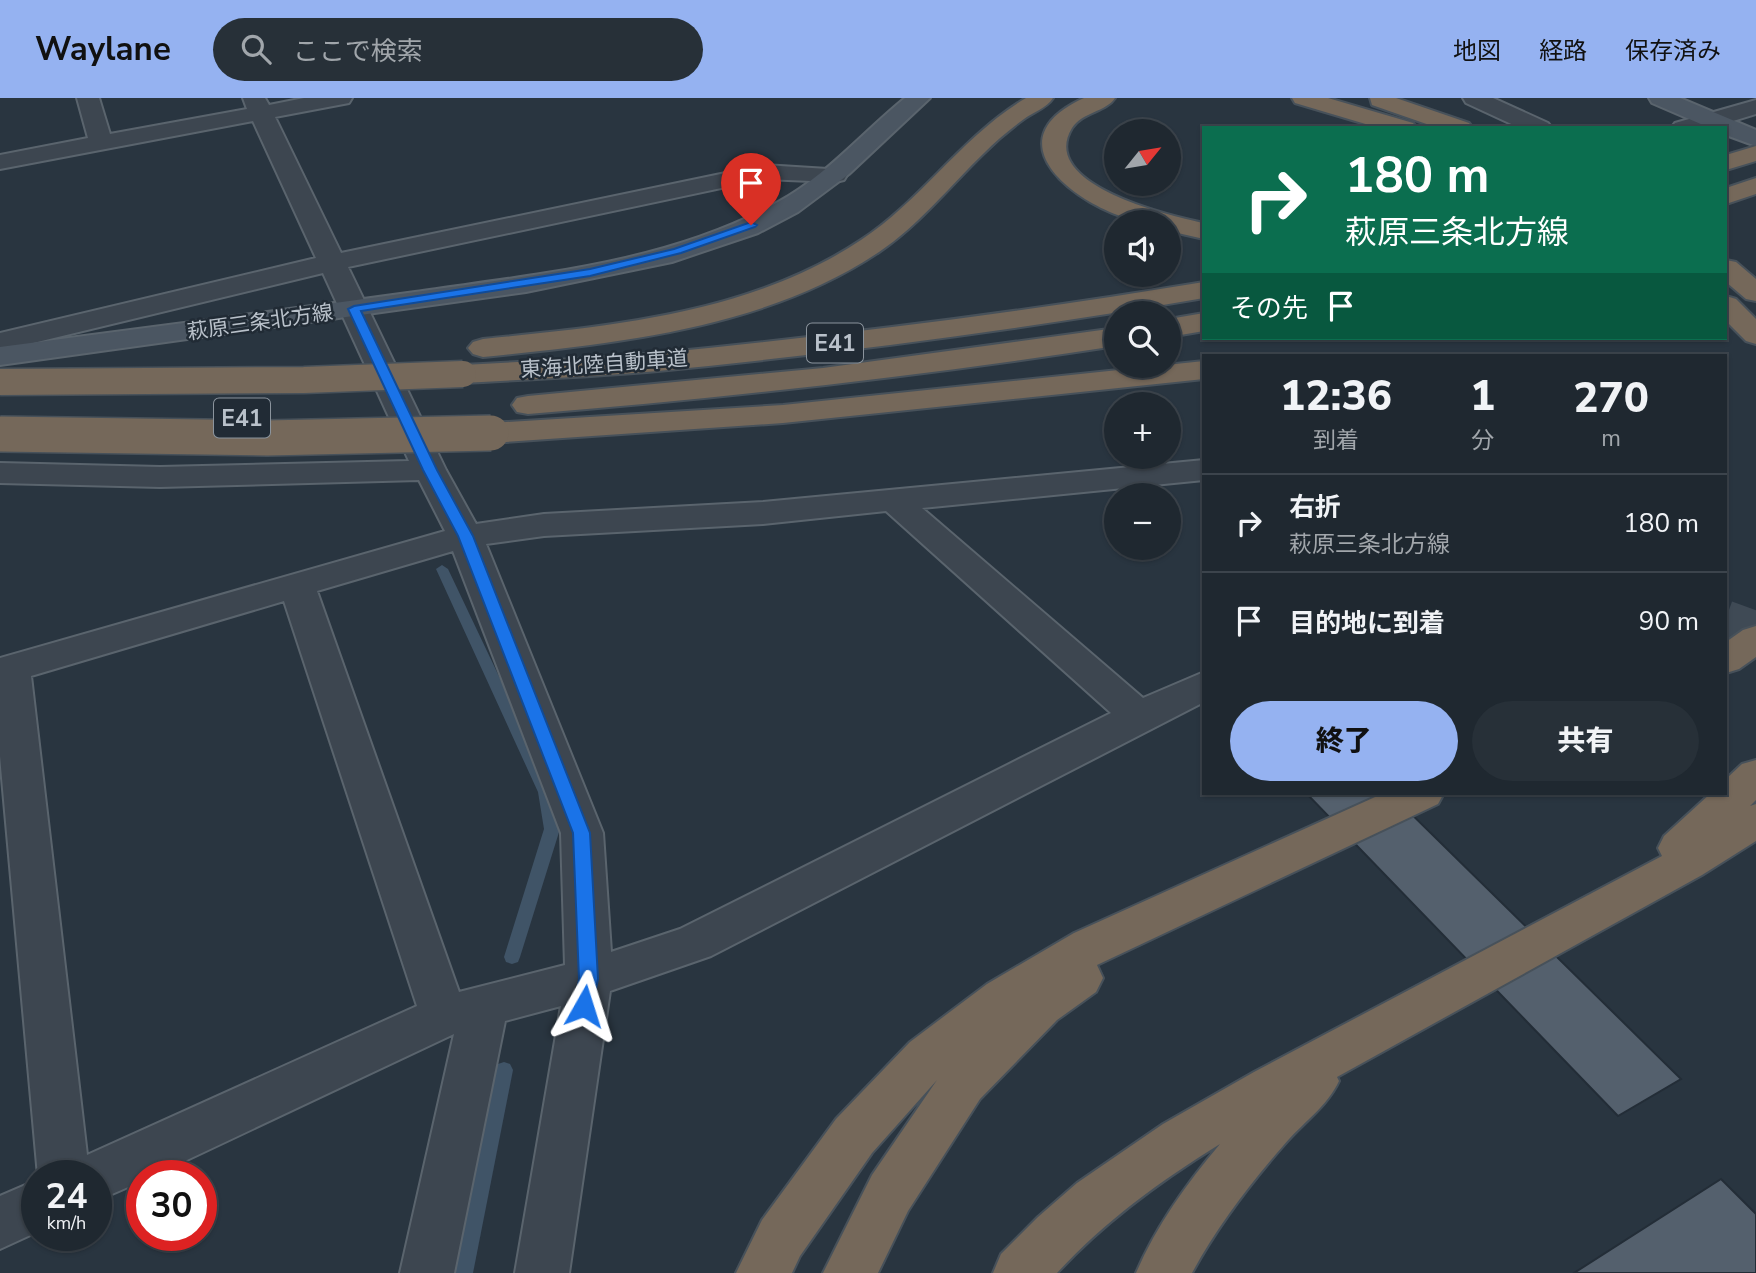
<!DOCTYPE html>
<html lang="ja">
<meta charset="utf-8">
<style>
:root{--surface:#1f2830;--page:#273038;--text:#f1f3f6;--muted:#a1a6ab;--line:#3c444c;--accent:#95b2f1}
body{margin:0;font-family:"Nunito Sans","Noto Sans JP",sans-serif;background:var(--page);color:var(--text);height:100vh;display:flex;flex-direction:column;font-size:26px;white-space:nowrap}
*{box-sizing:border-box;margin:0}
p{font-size:23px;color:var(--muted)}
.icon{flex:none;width:38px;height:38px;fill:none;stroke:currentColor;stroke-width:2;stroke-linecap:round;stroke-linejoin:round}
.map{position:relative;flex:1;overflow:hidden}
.panel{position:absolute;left:1202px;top:256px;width:525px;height:441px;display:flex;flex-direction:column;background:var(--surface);border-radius:0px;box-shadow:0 2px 5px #0004,0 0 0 2px var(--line)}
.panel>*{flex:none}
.guide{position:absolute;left:1202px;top:28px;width:525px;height:214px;border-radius:0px;box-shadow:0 2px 5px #0004,0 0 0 2px var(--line);background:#0b6e4f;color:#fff;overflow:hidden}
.needle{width:46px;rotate:60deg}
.fabs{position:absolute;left:1104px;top:21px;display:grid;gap:14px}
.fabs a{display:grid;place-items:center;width:77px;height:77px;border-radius:50%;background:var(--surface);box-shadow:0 2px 5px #0004,0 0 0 2px var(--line);font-size:35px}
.speed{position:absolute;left:21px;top:1062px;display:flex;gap:14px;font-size:35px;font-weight:700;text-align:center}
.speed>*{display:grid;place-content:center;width:91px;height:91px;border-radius:50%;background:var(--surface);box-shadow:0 2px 5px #0004,0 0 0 2px var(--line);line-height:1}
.speed small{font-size:18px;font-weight:400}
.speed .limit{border:10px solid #d22;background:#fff;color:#111}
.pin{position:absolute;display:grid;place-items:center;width:60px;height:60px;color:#fff;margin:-72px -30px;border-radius:50% 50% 50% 0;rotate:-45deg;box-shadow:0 0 7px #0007}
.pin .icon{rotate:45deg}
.me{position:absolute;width:77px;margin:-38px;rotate:6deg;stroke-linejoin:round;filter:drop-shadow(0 0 5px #0008)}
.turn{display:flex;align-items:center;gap:24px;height:147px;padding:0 28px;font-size:32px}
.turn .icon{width:91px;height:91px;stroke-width:2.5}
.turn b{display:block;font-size:49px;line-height:60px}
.then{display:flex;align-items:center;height:66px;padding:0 28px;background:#0003;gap:14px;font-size:26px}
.eta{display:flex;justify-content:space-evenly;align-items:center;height:119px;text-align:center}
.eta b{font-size:42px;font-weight:800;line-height:49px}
.action{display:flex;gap:14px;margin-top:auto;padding:14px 28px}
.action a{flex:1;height:80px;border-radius:42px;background:var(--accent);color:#111;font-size:28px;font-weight:800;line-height:80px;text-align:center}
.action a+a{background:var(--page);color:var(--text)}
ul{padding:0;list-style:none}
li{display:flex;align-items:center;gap:21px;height:98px;padding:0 28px;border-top:2px solid var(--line)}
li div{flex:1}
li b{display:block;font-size:26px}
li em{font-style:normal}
header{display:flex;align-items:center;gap:42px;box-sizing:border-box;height:98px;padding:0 35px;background:var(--accent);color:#111}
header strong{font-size:33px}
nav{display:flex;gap:38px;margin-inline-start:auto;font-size:24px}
.search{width:490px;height:63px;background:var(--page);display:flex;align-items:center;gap:18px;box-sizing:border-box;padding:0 24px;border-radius:38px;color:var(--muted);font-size:26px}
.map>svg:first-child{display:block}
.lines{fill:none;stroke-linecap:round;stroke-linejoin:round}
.stream{fill:#405467;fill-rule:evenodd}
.building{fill:#54606d;stroke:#232d37;stroke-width:2}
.street-tunnel{stroke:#3f4a55;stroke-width:35;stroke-dasharray:35 18;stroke-linecap:butt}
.street-casing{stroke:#5a646d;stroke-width:4}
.secondary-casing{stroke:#5a646d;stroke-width:4}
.highway-casing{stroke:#47515a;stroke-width:4}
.street{fill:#3d4650;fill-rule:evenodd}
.secondary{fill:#4b5662;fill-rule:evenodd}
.highway{fill:#75685a;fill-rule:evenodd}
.highway-bridge-far1-casing{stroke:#47515a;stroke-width:29;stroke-linecap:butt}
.highway-bridge-casing{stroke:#47515a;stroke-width:38;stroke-linecap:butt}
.highway-bridge-far1{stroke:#75685a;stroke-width:26}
.highway-bridge{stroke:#75685a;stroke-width:35}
.route{fill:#1a73e8;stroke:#114b97;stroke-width:2}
.labels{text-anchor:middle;stroke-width:5;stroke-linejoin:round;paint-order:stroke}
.far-street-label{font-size:21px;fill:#b9c1ca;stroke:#212b35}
.shield{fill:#212b35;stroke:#8b949d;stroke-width:2}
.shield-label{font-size:23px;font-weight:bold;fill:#b9c1ca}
</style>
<header>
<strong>Waylane</strong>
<div class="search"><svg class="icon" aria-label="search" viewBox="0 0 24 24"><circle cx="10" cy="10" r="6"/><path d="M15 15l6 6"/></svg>ここで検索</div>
<nav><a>地図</a><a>経路</a><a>保存済み</a></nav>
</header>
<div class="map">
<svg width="1756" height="1175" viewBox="0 0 1756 1175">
<rect width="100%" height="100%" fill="#293540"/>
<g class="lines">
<g class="stream">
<polygon points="442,467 448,471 554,694 560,731 520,859 518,864 512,866 506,864 504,859 544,731 538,694 436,471"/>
<polygon points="504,964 510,966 513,972 473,1175 453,1175 495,972 498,966"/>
</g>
</g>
<g class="building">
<polygon points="1306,695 1390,695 1681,981 1618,1018"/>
<polygon points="1721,1081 1756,1116 1756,1175 1574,1175"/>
</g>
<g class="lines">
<polyline class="street-tunnel" points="1726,520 1756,531"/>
<defs>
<g id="street">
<path d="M77 0H99L110 36 247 11 243 0H265L269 7 304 0H352L349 5 275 19 341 155 764 67 844 72 847 77 844 82 835 84 764 81 348 169 446 372 476 426 544 416 763 404 1204 362V382L922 410 1143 600 1204 574V604L711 858 610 893 569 1175H515L561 908 505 923 454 1175H400L454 936 153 1078H142V1083L96 1103V1078H38L0 658V560L445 433 419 382 160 389 0 385V365L160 369 409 363 323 175 0 253V235L316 160 253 23 0 71V57L88 40ZM886 413 1111 615 680 831 611 854 603 735 486 446 544 438 763 426ZM453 453 561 735 565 867 459 894 317 493ZM284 503 417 908 87 1057 31 578Z"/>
<polygon points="1463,0 1493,0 1548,25 1552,30 1520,30 1466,5"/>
<polygon points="1756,2 1756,16 1710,30 1671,30 1675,25"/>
<polygon points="37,1082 37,1134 0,1151 0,1098"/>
</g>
<g id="secondary">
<path d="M905 0H930L849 76 798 114 758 135 672 164 526 194 0 267V249C138 231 277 213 415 194 538 176 668 165 778 104 826 78 863 34 905 0Z"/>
<polygon points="1649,0 1680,0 1756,32 1756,48 1726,37 1726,30 1710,30 1652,5"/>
</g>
<g id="highway">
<path d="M1026 0H1053C1047 10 1033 14 1024 21 1009 32 996 43 983 56 949 89 919 127 879 154 764 231 617 245 483 259L473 256 468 250 473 244 483 241C611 228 750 216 861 142 922 102 962 38 1026 0Z"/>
<path d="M1084 0H1115C1106 14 1082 14 1072 30 1037 87 1171 118 1204 125V141L1169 133V124C1159 124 1147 126 1137 123 1077 109 989 43 1084 0Z"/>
<polygon points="1292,0 1328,0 1413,25 1417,30 1379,30 1295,5"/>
<polygon points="1370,0 1396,0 1469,25 1473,30 1438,30 1372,7"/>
<polygon points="1756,48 1756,63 1726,72 1726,57"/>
<polygon points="1756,80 1756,96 1726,106 1726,90"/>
<polygon points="1726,162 1736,164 1756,181 1756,203 1746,201 1726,184"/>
<path d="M1204 184V200C1023 231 841 255 658 273 594 279 528 281 463 285L452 282 448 276 452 270 463 267C528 263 594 261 658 255 841 237 1023 214 1204 184Z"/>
<polygon points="1726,198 1736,201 1756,221 1756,246 1746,243 1726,223"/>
<polygon points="1204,215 1204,233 1169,239 1169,221"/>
<path d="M1116 230V248C921 278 725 300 528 316L517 314 512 307 517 300 528 298 823 270Z"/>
<polygon points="1204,263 1204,281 783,325 491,345 480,342 475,335 480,328 491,325 783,307"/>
<polygon points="1756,528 1756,559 1739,571 1726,575 1726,544 1743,532"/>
<path d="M1756 662V702L1750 708 1756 706V743L1702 777 1337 979 1339 983C1327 1009 1301 1026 1283 1048 1249 1087 1217 1129 1192 1175H1136C1156 1128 1187 1085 1220 1046 1160 1083 1104 1124 1057 1175H993L1001 1156 1038 1119 1077 1085 1163 1026 1254 974 1662 758 1658 750 1664 738 1711 695H1726V681L1742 666Z"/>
<polygon points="1384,695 1444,695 1438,706 1097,867 1103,880 1096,894 1057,922 980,1001 908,1113 878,1175 823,1175 872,1077 937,982 872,1055 800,1158 792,1175 736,1175 762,1122 836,1021 910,944 987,886 1074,835"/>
</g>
</defs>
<use href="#street" class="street-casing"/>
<use href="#secondary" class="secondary-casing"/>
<use href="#highway" class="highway-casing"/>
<use href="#street" class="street"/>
<use href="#secondary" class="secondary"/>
<use href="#highway" class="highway"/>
<defs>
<polyline id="highway-bridge-far1" points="0,284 304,282 463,276"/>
<polyline id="highway-bridge" points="0,336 267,340 491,335"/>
</defs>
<use href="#highway-bridge-far1" class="highway-bridge-far1-casing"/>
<use href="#highway-bridge" class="highway-bridge-casing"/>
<use href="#highway-bridge-far1" class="highway-bridge-far1"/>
<use href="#highway-bridge" class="highway-bridge"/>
</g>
<polygon class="route" points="751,124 757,127 755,129 681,155 590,178 361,213 437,372 473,438 590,735 598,881 591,914 584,916 577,914 575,908 579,881 573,735 458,438 423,372 348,211 354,208 590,171 674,151"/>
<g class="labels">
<g class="far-street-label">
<text transform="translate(260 224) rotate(-8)" y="7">萩原三条北方線</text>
<text transform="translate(604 266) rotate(-4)" y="7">東海北陸自動車道</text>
</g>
<g class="shield">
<rect x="807" y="225.5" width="56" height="39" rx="5"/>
<rect x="214" y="300.5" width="56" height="39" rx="5"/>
</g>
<g class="shield-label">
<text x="835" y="253">E41</text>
<text x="242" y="328">E41</text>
</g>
</g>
</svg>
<div class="fabs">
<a><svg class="needle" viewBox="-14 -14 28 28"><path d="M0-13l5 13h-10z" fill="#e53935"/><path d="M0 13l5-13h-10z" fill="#a1a6ab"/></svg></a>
<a><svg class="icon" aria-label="sound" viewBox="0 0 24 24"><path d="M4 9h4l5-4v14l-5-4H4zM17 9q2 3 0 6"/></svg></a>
<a><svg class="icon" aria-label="search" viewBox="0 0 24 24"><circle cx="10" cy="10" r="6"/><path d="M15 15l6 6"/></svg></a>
<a>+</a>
<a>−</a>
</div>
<div class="speed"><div>24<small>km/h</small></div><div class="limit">30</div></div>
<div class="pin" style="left:751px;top:127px;background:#d93025"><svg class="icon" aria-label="arrive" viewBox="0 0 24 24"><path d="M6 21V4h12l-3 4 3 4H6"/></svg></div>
<svg class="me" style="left:584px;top:908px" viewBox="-20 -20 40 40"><path d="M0-17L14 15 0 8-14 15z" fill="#1a73e8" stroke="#fff" stroke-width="4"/></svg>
<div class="guide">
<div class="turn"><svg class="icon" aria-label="right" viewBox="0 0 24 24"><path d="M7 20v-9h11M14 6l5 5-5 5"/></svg><div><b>180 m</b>萩原三条北方線</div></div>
<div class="then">その先<svg class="icon" aria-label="arrive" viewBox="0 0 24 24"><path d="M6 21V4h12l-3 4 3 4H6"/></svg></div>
</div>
<section class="panel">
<div class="eta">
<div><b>12:36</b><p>到着</p></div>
<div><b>1</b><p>分</p></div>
<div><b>270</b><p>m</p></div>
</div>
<ul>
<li><svg class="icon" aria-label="right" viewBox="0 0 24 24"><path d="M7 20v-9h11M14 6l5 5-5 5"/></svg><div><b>右折</b><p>萩原三条北方線</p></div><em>180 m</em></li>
<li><svg class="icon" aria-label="arrive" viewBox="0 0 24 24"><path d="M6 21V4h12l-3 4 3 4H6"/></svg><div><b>目的地に到着</b></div><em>90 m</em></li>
</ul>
<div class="action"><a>終了</a><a>共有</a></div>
</section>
</div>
